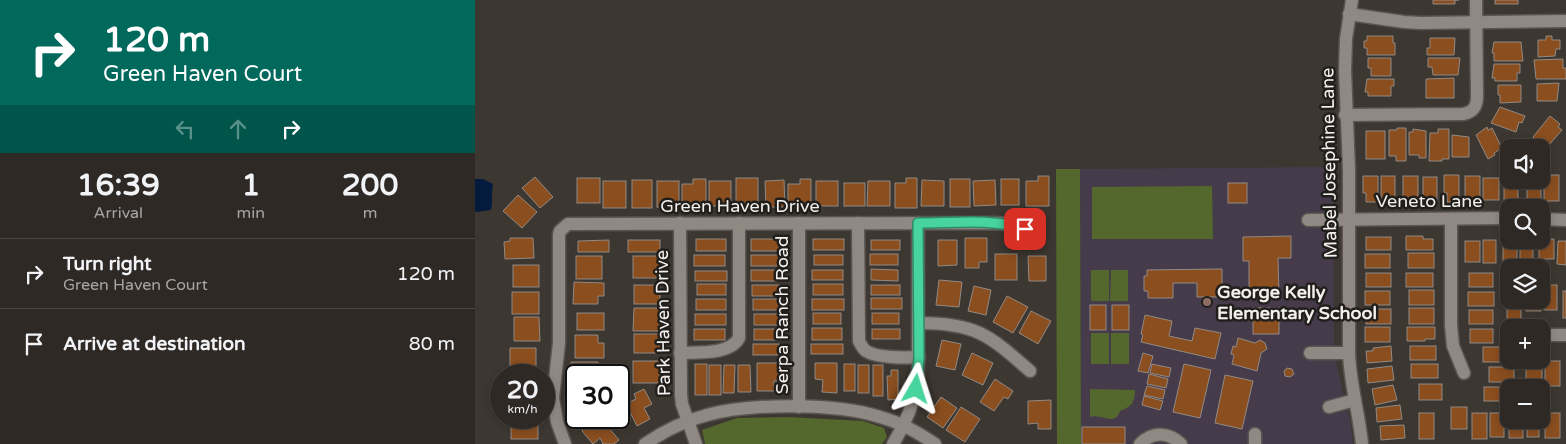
<!DOCTYPE html>
<meta charset="utf-8">
<style>
:root{--surface:#2e2925;--page:#3a3532;--text:#f1f3f6;--muted:#a7a6a7;--line:#494542}
body{margin:0;font-family:"Varela Round",sans-serif;background:var(--page);color:var(--text);height:100vh;display:flex;flex-direction:column;font-size:19px;white-space:nowrap}
*{box-sizing:border-box;margin:0}
p{font-size:16px;color:var(--muted)}
.icon{flex:none;width:28px;height:28px;fill:none;stroke:currentColor;stroke-width:2;stroke-linecap:round;stroke-linejoin:round}
.map{position:relative;flex:1;overflow:hidden}
.details{display:flex;flex-direction:column;background:var(--surface);width:475px}
.details>*{flex:none}
.top-card{background:#00695c;color:#fff;overflow:hidden}
.controls{position:absolute;left:1025px;top:139px;display:grid;gap:10px}
.controls a{display:grid;place-items:center;width:50px;height:50px;border-radius:10px;background:var(--surface);box-shadow:0 2px 8px #0003,0 0 0 1px var(--line);font-size:25px}
.speed{position:absolute;left:15px;top:364px;display:flex;gap:10px;font-size:25px;font-weight:700;text-align:center}
.speed>*{display:grid;place-content:center;width:65px;height:65px;border-radius:50%;background:var(--surface);box-shadow:0 2px 8px #0003,0 0 0 1px var(--line);line-height:1}
.speed small{font-size:12px;font-weight:400}
.speed .limit{border:2px solid #111;border-radius:8px;background:#fff;color:#111}
.pin{position:absolute;display:grid;place-items:center;width:42px;height:42px;color:#fff;margin:-21px;border-radius:10px;box-shadow:0 2px 8px #0006}
.me{position:absolute;width:55px;margin:-28px;rotate:6deg;stroke-linejoin:round;filter:drop-shadow(0 0 4px #0008)}
.turn{display:flex;align-items:center;gap:18px;height:105px;padding:0 20px;font-size:22px}
.turn .icon{width:65px;height:65px;stroke-width:2.5}
.turn b{display:block;font-size:35px;line-height:42px}
.lanes{display:flex;align-items:center;height:48px;padding:0 20px;background:#0003;justify-content:center;gap:25px;direction:ltr}
.lanes .off{opacity:.35}
.eta{display:flex;justify-content:space-evenly;align-items:center;height:85px;text-align:center}
.eta b{font-size:30px;font-weight:700;line-height:35px}
ul{padding:0;list-style:none}
li{display:flex;align-items:center;gap:15px;height:70px;padding:0 20px;border-top:1px solid var(--line)}
li div{flex:1}
li b{display:block;font-size:19px}
li em{font-style:normal}
main{display:flex;flex:1;min-height:0}
.map>svg:first-child{display:block}
.education{fill:#463b4b}
.green{fill:#54672c}
.water{fill:#041b3e}
.building{fill:#8a4e1f;stroke:#928a84}
.lines{fill:none;stroke-linecap:round;stroke-linejoin:round}
.minor-casing{stroke:#5a5550;stroke-width:15}
.minor{stroke:#908983;stroke-width:12}
.route-casing{stroke:#2f8a66;stroke-width:12}
.route{stroke:#48d49d;stroke-width:9}
.education-dot{fill:#8d6e63;stroke:#211f1c;stroke-width:2}
.labels{text-anchor:middle;stroke-width:5;stroke-linejoin:round;paint-order:stroke}
.street-label{font-size:18px;fill:#f4f0ed;stroke:#211f1c}
.poi-label{font-size:18px;font-weight:bold;fill:#f4f0ed;stroke:#211f1c;text-anchor:start}
</style>
<main>
<section class="details">
<div class="top-card">
<div class="turn"><svg class="icon" aria-label="right" viewBox="0 0 24 24"><path d="M7 20v-9h11M14 6l5 5-5 5"/></svg><div><b>120 m</b>Green Haven Court</div></div>
<div class="lanes"><svg class="icon off" aria-label="left" viewBox="0 0 24 24"><path d="M17 20v-9H6M10 6l-5 5 5 5"/></svg><svg class="icon off" aria-label="ahead" viewBox="0 0 24 24"><path d="M12 20V5M6 11l6-6 6 6"/></svg><svg class="icon" aria-label="right" viewBox="0 0 24 24"><path d="M7 20v-9h11M14 6l5 5-5 5"/></svg></div>
</div>
<div class="eta">
<div><b>16:39</b><p>Arrival</p></div>
<div><b>1</b><p>min</p></div>
<div><b>200</b><p>m</p></div>
</div>
<ul>
<li><svg class="icon" aria-label="right" viewBox="0 0 24 24"><path d="M7 20v-9h11M14 6l5 5-5 5"/></svg><div><b>Turn right</b><p>Green Haven Court</p></div><em>120 m</em></li>
<li><svg class="icon" aria-label="arrive" viewBox="0 0 24 24"><path d="M6 21V4h12l-3 4 3 4H6"/></svg><div><b>Arrive at destination</b></div><em>80 m</em></li>
</ul>
</section>
<div class="map">
<svg width="1091" height="444" viewBox="0 0 1091 444">
<rect width="100%" height="100%" fill="#3d3731"/>
<polygon class="education" points="858,167 859,342 862,368 875,420 878,444 602,444 606,443 605,169"/>
<g class="green">
<polygon points="581,169 605,169 606,444 582,444"/>
<polygon points="737,186 738,239 617,239 617,187"/>
<rect x="616" y="270" width="18" height="31"/>
<polygon points="636,270 653,270 653,301 635,301"/>
<rect x="616" y="333" width="18" height="31"/>
<rect x="636" y="333" width="18" height="31"/>
<path d="M615 389 660 390C660 403 656 407 645 411 640 427 626 413 615 417Z"/>
<polygon points="313,417 388,421 409,428 412,437 407,444 230,444 227,430 262,418"/>
</g>
<path class="water" d="M0 179H8L18 184C16 193 18 201 16 210L2 212 0 211Z"/>
<g class="building">
<polygon points="958,0 984,0 980,0 980,4 958,4"/>
<rect x="1020" y="0" width="23" height="4"/>
<polygon points="892,36 918,36 918,43 920,43 920,55 892,55 892,48 889,48 889,41 892,41"/>
<polygon points="1071,36 1077,36 1077,40 1085,40 1085,49 1081,49 1080,56 1063,57 1063,40 1071,40"/>
<polygon points="955,38 980,38 979,55 952,55 952,48 955,48"/>
<polygon points="1019,42 1046,42 1048,61 1019,61 1019,53 1017,53"/>
<polygon points="893,58 916,58 916,76 896,76 896,68 893,68"/>
<polygon points="953,58 985,58 983,75 958,75 957,67 953,67"/>
<polygon points="1088,59 1088,68 1091,68 1091,79 1061,79 1059,60"/>
<polygon points="1019,64 1045,64 1045,73 1042,73 1042,81 1020,81 1020,78 1017,78"/>
<polygon points="979,78 979,98 951,98 951,79"/>
<polygon points="892,79 919,79 919,86 916,86 916,96 893,96 893,92 890,92"/>
<polygon points="1084,83 1082,101 1062,101 1062,84"/>
<polygon points="1023,85 1046,85 1046,102 1025,103 1025,95 1023,95"/>
<polygon points="1025,107 1050,116 1047,123 1044,122 1041,132 1016,123"/>
<polygon points="1075,116 1085,124 1083,127 1087,130 1073,146 1066,140 1064,143 1058,137"/>
<polygon points="1012,127 1013,130 1017,128 1027,148 1019,153 1020,155 1013,159 1001,135"/>
<polygon points="922,128 931,128 931,161 921,161 921,156 914,156 914,130 922,130"/>
<polygon points="938,129 951,131 951,158 944,158 944,155 934,155 934,132 938,132"/>
<polygon points="963,129 974,129 974,159 967,159 967,161 954,161 955,133 963,133"/>
<rect x="891" y="131" width="19" height="28"/>
<polygon points="977,135 994,137 994,157 977,157"/>
<polygon points="969,175 984,175 984,202 972,202 972,193 969,193"/>
<polygon points="1029,175 1034,175 1034,180 1043,180 1043,201 1029,201"/>
<rect x="1069" y="175" width="15" height="26"/>
<polygon points="563,176 574,176 574,206 551,206 551,181 563,181"/>
<polygon points="888,176 903,176 903,202 891,202 891,193 888,193"/>
<rect x="906" y="176" width="14" height="25"/>
<rect x="928" y="176" width="15" height="26"/>
<rect x="990" y="176" width="15" height="25"/>
<polygon points="60,177 78,197 65,208 47,188"/>
<rect x="948" y="177" width="14" height="24"/>
<rect x="102" y="178" width="23" height="25"/>
<rect x="261" y="178" width="22" height="29"/>
<polygon points="431,178 442,178 442,208 420,208 420,183 431,183"/>
<rect x="1008" y="178" width="16" height="22"/>
<polygon points="218,179 231,179 231,208 207,208 207,184 218,184"/>
<polygon points="325,179 336,179 336,207 313,207 313,184 325,184"/>
<rect x="475" y="179" width="20" height="28"/>
<rect x="526" y="179" width="18" height="26"/>
<rect x="157" y="180" width="20" height="28"/>
<polygon points="309,180 310,207 291,207 290,181"/>
<polygon points="447,180 469,181 469,206 446,206"/>
<polygon points="520,180 521,205 499,206 498,181"/>
<rect x="1052" y="180" width="14" height="21"/>
<rect x="128" y="181" width="23" height="27"/>
<rect x="182" y="181" width="22" height="26"/>
<rect x="234" y="181" width="22" height="25"/>
<rect x="341" y="181" width="22" height="25"/>
<polygon points="393,181 415,181 415,206 392,206"/>
<rect x="369" y="183" width="21" height="23"/>
<rect x="753" y="183" width="19" height="20"/>
<polygon points="43,195 62,212 47,228 28,211"/>
<polygon points="816,236 816,258 803,258 804,296 774,297 774,261 768,261 768,237"/>
<polygon points="931,236 948,236 948,239 958,239 958,250 931,250"/>
<rect x="891" y="237" width="25" height="13"/>
<polygon points="1028,237 1034,237 1034,240 1042,240 1042,262 1028,262"/>
<polygon points="35,238 58,238 59,258 30,259 29,242 35,241"/>
<polygon points="490,238 512,238 512,262 504,262 504,268 490,268"/>
<rect x="221" y="239" width="30" height="12"/>
<rect x="276" y="239" width="31" height="12"/>
<rect x="338" y="239" width="31" height="11"/>
<polygon points="1066,239 1079,239 1079,259 1064,259 1064,240"/>
<polygon points="134,240 134,252 103,252 103,241"/>
<rect x="153" y="240" width="32" height="12"/>
<rect x="396" y="240" width="29" height="10"/>
<polygon points="463,240 482,240 482,265 463,266"/>
<rect x="1008" y="240" width="13" height="23"/>
<rect x="1045" y="240" width="13" height="23"/>
<rect x="990" y="241" width="15" height="21"/>
<polygon points="1083,241 1091,241 1091,265 1082,264"/>
<rect x="933" y="253" width="26" height="15"/>
<rect x="395" y="254" width="28" height="11"/>
<rect x="520" y="254" width="22" height="26"/>
<rect x="890" y="254" width="25" height="14"/>
<rect x="219" y="255" width="31" height="11"/>
<rect x="276" y="255" width="28" height="11"/>
<rect x="339" y="255" width="29" height="10"/>
<rect x="101" y="256" width="26" height="23"/>
<rect x="158" y="256" width="28" height="22"/>
<polygon points="553,256 571,256 571,281 554,281"/>
<rect x="38" y="265" width="26" height="22"/>
<polygon points="396,269 423,270 423,281 396,280"/>
<polygon points="747,269 747,297 722,297 722,283 698,283 698,298 673,298 673,291 669,291 669,276 672,276 672,270"/>
<rect x="276" y="270" width="27" height="11"/>
<rect x="337" y="270" width="31" height="10"/>
<rect x="220" y="271" width="32" height="10"/>
<rect x="891" y="273" width="25" height="14"/>
<rect x="931" y="273" width="27" height="14"/>
<rect x="994" y="273" width="24" height="14"/>
<polygon points="464,280 487,282 484,307 461,305"/>
<polygon points="99,282 129,283 129,296 123,296 123,304 98,304"/>
<rect x="222" y="284" width="29" height="11"/>
<rect x="338" y="284" width="30" height="11"/>
<rect x="159" y="285" width="26" height="19"/>
<rect x="277" y="285" width="27" height="11"/>
<rect x="396" y="285" width="29" height="10"/>
<rect x="1069" y="285" width="13" height="25"/>
<polygon points="499,286 516,290 511,315 493,311"/>
<rect x="934" y="290" width="25" height="15"/>
<rect x="890" y="291" width="25" height="14"/>
<rect x="1088" y="291" width="3" height="27"/>
<rect x="37" y="292" width="27" height="22"/>
<rect x="993" y="292" width="26" height="14"/>
<polygon points="532,296 553,307 538,333 518,322"/>
<rect x="396" y="298" width="31" height="11"/>
<rect x="221" y="299" width="30" height="11"/>
<rect x="278" y="299" width="28" height="11"/>
<rect x="337" y="299" width="32" height="11"/>
<rect x="1051" y="300" width="15" height="11"/>
<polygon points="1032,302 1046,302 1046,328 1032,329"/>
<rect x="615" y="305" width="16" height="25"/>
<rect x="637" y="305" width="17" height="25"/>
<polygon points="159,308 187,308 187,331 158,331"/>
<rect x="778" y="308" width="26" height="26"/>
<rect x="934" y="308" width="25" height="16"/>
<rect x="891" y="309" width="25" height="15"/>
<rect x="994" y="310" width="24" height="14"/>
<polygon points="556,311 576,321 563,344 544,333"/>
<rect x="102" y="313" width="27" height="17"/>
<rect x="338" y="313" width="28" height="11"/>
<rect x="397" y="313" width="27" height="11"/>
<rect x="220" y="314" width="31" height="11"/>
<rect x="279" y="314" width="28" height="11"/>
<polygon points="670,315 697,321 694,336 717,341 720,328 746,333 740,359 666,342 668,335 666,334"/>
<polygon points="39,317 64,317 65,341 39,341"/>
<rect x="890" y="327" width="25" height="15"/>
<polygon points="932,327 960,327 960,339 950,339 950,341 932,341"/>
<rect x="337" y="328" width="30" height="12"/>
<rect x="219" y="329" width="31" height="11"/>
<rect x="279" y="329" width="27" height="11"/>
<rect x="397" y="329" width="28" height="10"/>
<rect x="995" y="329" width="23" height="14"/>
<rect x="159" y="334" width="26" height="19"/>
<polygon points="100,335 123,335 123,343 129,343 129,358 100,358"/>
<polygon points="763,338 780,343 785,340 790,343 792,349 786,353 782,371 757,364 759,355 756,354 758,346 761,347"/>
<polygon points="467,340 486,344 480,370 461,366"/>
<rect x="278" y="344" width="26" height="11"/>
<rect x="336" y="344" width="32" height="10"/>
<polygon points="916,346 917,361 892,363 891,351 898,351 898,348"/>
<rect x="935" y="346" width="26" height="14"/>
<rect x="1008" y="347" width="22" height="15"/>
<polygon points="35,348 61,348 61,367 35,368"/>
<polygon points="497,353 518,363 508,385 487,375"/>
<polygon points="668,353 678,356 673,373 663,371"/>
<rect x="158" y="361" width="27" height="22"/>
<rect x="1070" y="361" width="15" height="25"/>
<polygon points="96,362 123,362 124,375 101,375 101,380 96,380"/>
<rect x="1051" y="362" width="16" height="21"/>
<polygon points="282,363 304,363 305,381 299,381 299,391 282,391"/>
<polygon points="340,363 362,363 362,393 347,392 348,380 340,379"/>
<rect x="220" y="364" width="12" height="31"/>
<rect x="369" y="364" width="11" height="27"/>
<polygon points="677,364 696,368 694,377 675,373"/>
<polygon points="709,364 736,370 725,418 698,412"/>
<rect x="936" y="364" width="27" height="14"/>
<rect x="234" y="365" width="12" height="30"/>
<polygon points="249,365 260,365 259,393 248,393"/>
<polygon points="263,365 275,365 276,392 263,392"/>
<rect x="383" y="365" width="11" height="28"/>
<rect x="398" y="365" width="10" height="31"/>
<polygon points="917,366 919,380 893,383 892,369"/>
<rect x="1014" y="367" width="25" height="15"/>
<polygon points="812,368 817,369 819,374 815,377 810,376 809,371"/>
<rect x="32" y="370" width="18" height="5"/>
<polygon points="416,370 423,370 423,399 413,400 412,376 416,376"/>
<polygon points="674,374 693,379 691,388 672,384"/>
<polygon points="750,375 778,381 767,429 740,423"/>
<polygon points="520,379 538,391 533,399 529,397 519,411 505,402"/>
<rect x="944" y="384" width="23" height="16"/>
<polygon points="918,385 922,400 900,405 897,389"/>
<polygon points="672,386 690,390 688,399 669,395"/>
<rect x="1009" y="387" width="24" height="14"/>
<polygon points="169,389 177,404 169,408 175,419 162,426 151,404 161,399 159,394"/>
<polygon points="669,396 688,401 685,410 667,405"/>
<polygon points="466,397 482,408 468,428 452,417"/>
<polygon points="576,400 576,429 563,429 563,423 553,424 553,401"/>
<polygon points="925,405 927,419 902,422 901,408"/>
<polygon points="486,407 505,419 490,442 471,430"/>
<rect x="976" y="407" width="16" height="22"/>
<rect x="944" y="413" width="15" height="26"/>
<rect x="997" y="413" width="15" height="26"/>
<rect x="1015" y="413" width="14" height="24"/>
<rect x="1070" y="413" width="15" height="25"/>
<rect x="1034" y="420" width="14" height="18"/>
<rect x="1052" y="420" width="12" height="17"/>
<polygon points="128,421 144,440 139,444 127,444 128,443 125,438 118,444 107,431 118,422 122,427"/>
<rect x="36" y="423" width="27" height="16"/>
<polygon points="929,425 930,438 906,440 905,426"/>
<rect x="607" y="427" width="43" height="17"/>
</g>
<g class="lines">
<defs>
<g id="minor">
<path d="M877 0 871 39 870 71 874 170V353C875 384 884 413 887 444"/>
<polyline points="874,14 929,22 946,23 1091,21"/>
<path d="M870 115 988 114C999 112 1002 106 1002 96L1001 0"/>
<polyline points="976,219 976,325 978,346 989,373"/>
<polyline points="1066,219 1091,220"/>
<polyline points="833,220 1034,218"/>
<polyline points="205,223 206,395 207,404 221,444"/>
<polyline points="324,223 324,407"/>
<path d="M383 223 384 341C386 345 388 349 391 351 402 358 430 358 444 357"/>
<path d="M444 323C501 323 514 335 555 371"/>
<polyline points="1074,335 1091,335"/>
<path d="M205 353C222 352 255 355 264 338V223"/>
<polyline points="835,353 874,353"/>
<polyline points="854,407 880,400"/>
<polyline points="780,434 780,444"/>
<polyline points="90,444 82,422 78,398 84,343 84,235 85,231 93,224 520,223 535,224 550,229"/>
<path d="M170 444C189 431 209 421 232 415 276 403 362 403 405 417 424 422 444 433 460 444"/>
<path d="M418 444C430 425 439 402 443 380V223"/>
<path d="M665 444C678 431 694 432 706 444"/>
</g>
</defs>
<use href="#minor" class="minor-casing"/>
<use href="#minor" class="minor"/>
</g>
<g class="lines">
<defs>
<path id="route" d="M441 389 444 358 443 223C478 223 516 218 550 229"/>
</defs>
<use href="#route" class="route-casing"/>
<use href="#route" class="route"/>
</g>
<circle class="education-dot" cx="732" cy="302" r="5"/>
<g class="labels">
<g class="street-label">
<text transform="translate(854 163) rotate(-91)" y="6">Mabel Josephine Lane</text>
<text x="954" y="207">Veneto Lane</text>
<text x="265" y="212">Green Haven Drive</text>
<text transform="translate(307 315) rotate(-90)" y="6">Serpa Ranch Road</text>
<text transform="translate(188 323) rotate(-91)" y="6">Park Haven Drive</text>
</g>
<g class="poi-label">
<text x="742" y="298">George Kelly<tspan x="742" dy="21">Elementary School</tspan></text>
</g>
</g>
</svg>
<div class="controls">
<a><svg class="icon" aria-label="sound" viewBox="0 0 24 24"><path d="M4 9h4l5-4v14l-5-4H4zM17 9q2 3 0 6"/></svg></a>
<a><svg class="icon" aria-label="search" viewBox="0 0 24 24"><circle cx="10" cy="10" r="6"/><path d="M15 15l6 6"/></svg></a>
<a><svg class="icon" aria-label="layers" viewBox="0 0 24 24"><path d="M12 4l9 5-9 5-9-5zM3 14l9 5 9-5"/></svg></a>
<a>+</a>
<a>−</a>
</div>
<div class="speed"><div>20<small>km/h</small></div><div class="limit">30</div></div>
<div class="pin" style="left:550px;top:229px;background:#d93025"><svg class="icon" aria-label="arrive" viewBox="0 0 24 24"><path d="M6 21V4h12l-3 4 3 4H6"/></svg></div>
<svg class="me" style="left:441px;top:389px" viewBox="-20 -20 40 40"><path d="M0-17L14 15 0 8-14 15z" fill="#48d49d" stroke="#fff" stroke-width="4"/></svg>
</div>
</main>
